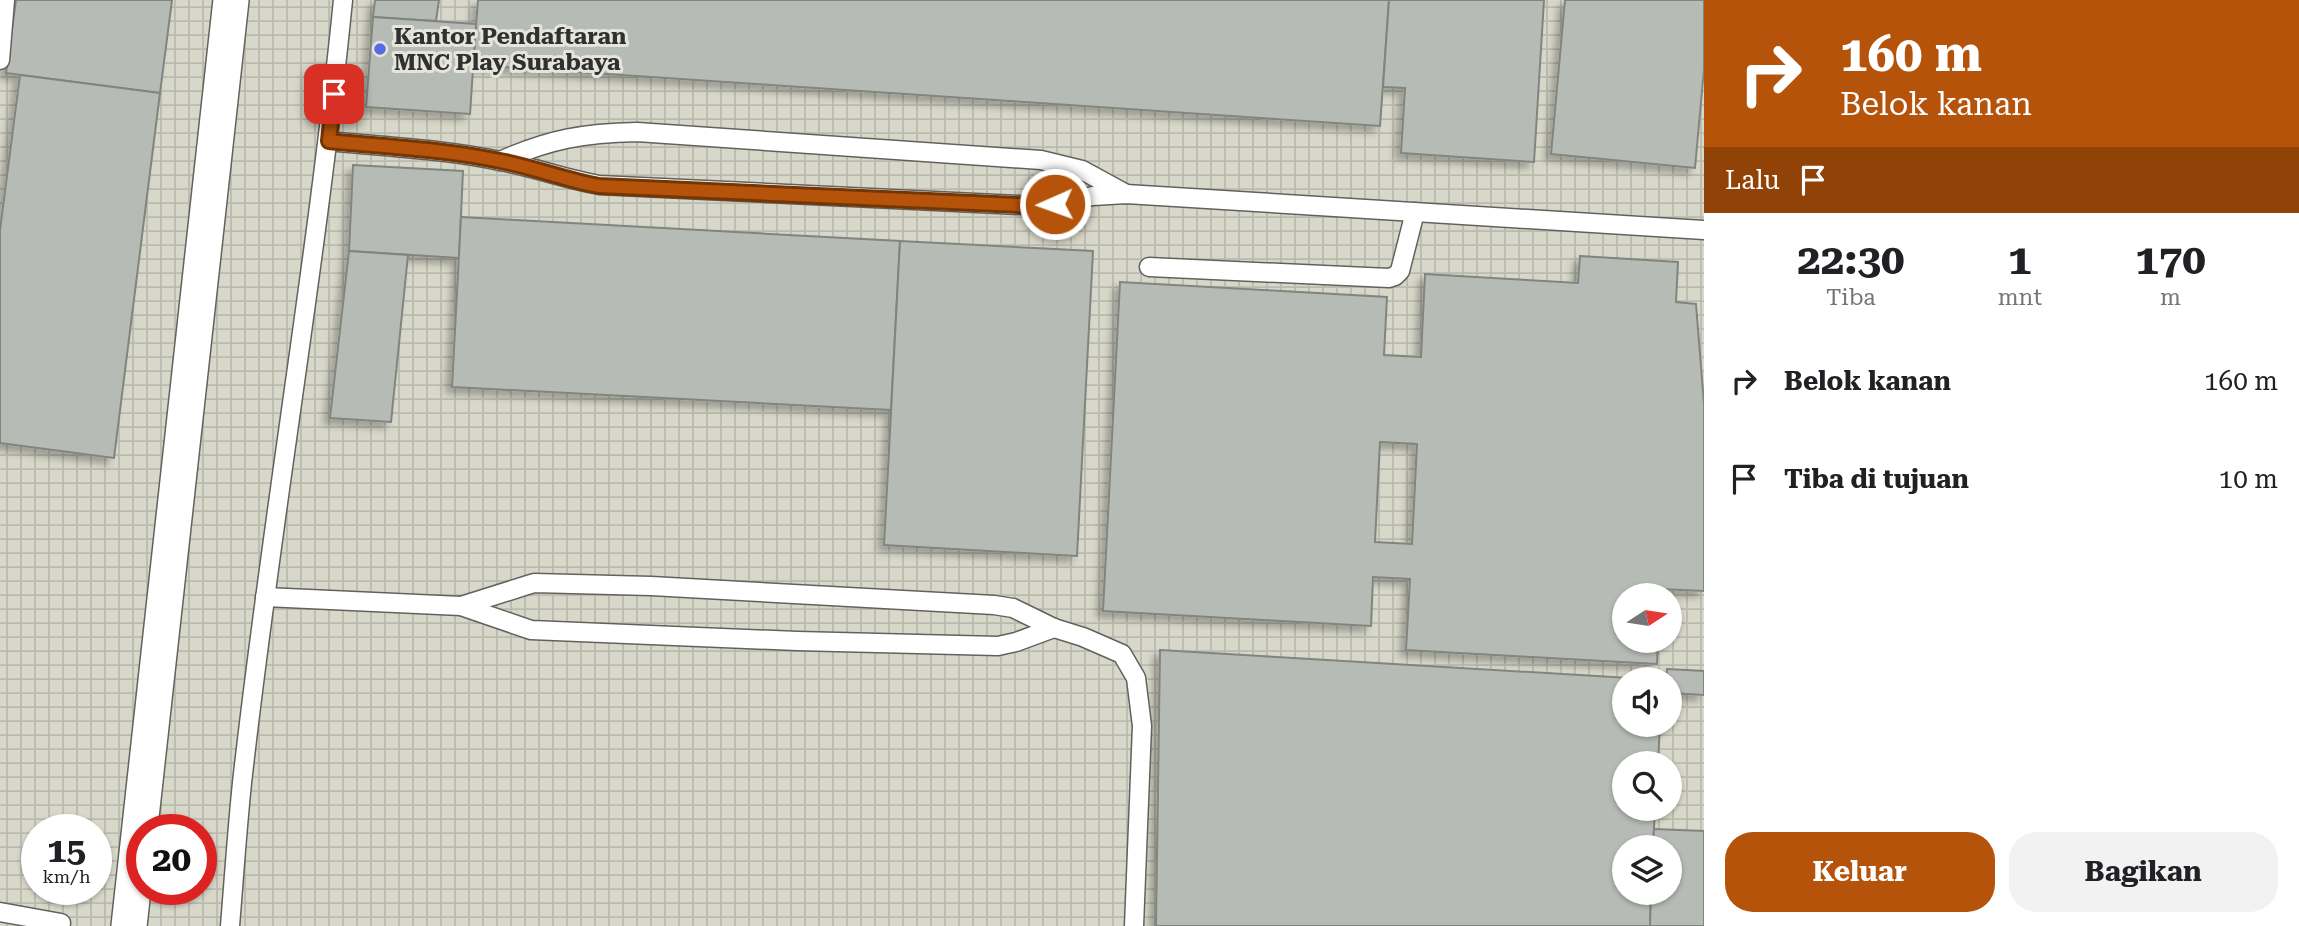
<!DOCTYPE html>
<html lang="id">
<style>
:root{--surface:#fff;--page:#f2f2f2;--text:#202124;--muted:#757577;--accent:#b45309}
body{margin:0;font-family:"Roboto Serif",serif;background:var(--page);color:var(--text);height:100vh;display:flex;flex-direction:column;font-size:26px;white-space:nowrap}
*{box-sizing:border-box;margin:0}
p{font-size:23px;color:var(--muted)}
.icon{flex:none;width:38px;height:38px;fill:none;stroke:currentColor;stroke-width:2;stroke-linecap:round;stroke-linejoin:round}
.map{position:relative;flex:1;overflow:hidden}
.sheet{display:flex;flex-direction:column;background:var(--surface);width:595px}
.sheet>*{flex:none}
.guide{background:#b45309;color:#fff;overflow:hidden}
.needle{width:46px;rotate:78deg}
.tools{position:absolute;left:1612px;top:583px;display:grid;gap:14px}
.tools a{display:grid;place-items:center;width:70px;height:70px;border-radius:50%;background:var(--surface);box-shadow:0 2px 5px #0004;font-size:35px}
.speed{position:absolute;left:21px;top:814px;display:flex;gap:14px;font-size:35px;font-weight:700;text-align:center}
.speed>*{display:grid;place-content:center;width:91px;height:91px;border-radius:50%;background:var(--surface);box-shadow:0 2px 5px #0004;line-height:1}
.speed small{font-size:18px;font-weight:400}
.speed .limit{border:10px solid #d22;background:#fff;color:#111}
.pin{position:absolute;display:grid;place-items:center;width:60px;height:60px;color:#fff;margin:-30px;border-radius:14px;box-shadow:0 4px 10px #0006}
.me{position:absolute;width:77px;margin:-38px;rotate:268deg;stroke-linejoin:round;filter:drop-shadow(0 0 5px #0008)}
.turn{display:flex;align-items:center;gap:24px;height:147px;padding:0 21px;font-size:32px}
.turn .icon{width:91px;height:91px;stroke-width:2.5}
.turn b{display:block;font-size:49px;line-height:60px}
.then{display:flex;align-items:center;height:66px;padding:0 21px;background:#0003;gap:14px;font-size:26px}
.eta{display:flex;justify-content:space-evenly;align-items:center;height:119px;text-align:center}
.eta b{font-size:42px;font-weight:700;line-height:49px}
.action{display:flex;gap:14px;margin-top:auto;padding:14px 21px}
.action a{flex:1;height:80px;border-radius:28px;background:var(--accent);color:#fff;font-size:28px;font-weight:700;line-height:80px;text-align:center}
.action a+a{background:var(--page);color:var(--text)}
ul{padding:0;list-style:none}
li{display:flex;align-items:center;gap:21px;height:98px;padding:0 21px}
li div{flex:1}
li b{display:block;font-size:26px}
li em{font-style:normal}
main{display:flex;flex:1;min-height:0}
.map>svg:first-child{display:block}
.industrial{fill:url(#industrial-grid);fill-rule:evenodd}
.building{fill:#b7bbb6;stroke:#818580;stroke-width:2;fill-rule:evenodd;filter:url(#shadow)}
.lines{fill:none;stroke-linecap:round;stroke-linejoin:round}
.service-casing{stroke:#62625c;stroke-width:21}
.minor-casing{stroke:#62625c;stroke-width:38}
.service{stroke:#fff;stroke-width:18}
.minor{stroke:#fff;stroke-width:35}
.route-casing{stroke:#753606;stroke-width:18}
.route{stroke:#b45309;stroke-width:12}
.poi-dot{fill:#566be1;stroke:#e5e5de;stroke-width:2.5}
.labels{text-anchor:middle;stroke-width:6;stroke-linejoin:round;paint-order:stroke}
.poi-label{font-size:23px;font-weight:bold;fill:#30302e;stroke:#e5e5de;text-anchor:start}
</style>
<main>
<div class="map">
<svg width="1704" height="926" viewBox="0 0 1704 926">
<defs>
<pattern id="industrial-grid" width="8" height="8" patternUnits="userSpaceOnUse" patternTransform="scale(1.75)"><rect width="8" height="8" fill="#d8d8ca"/><path d="M0 4h8M4 0v8" fill="none" stroke="#babaae"/></pattern>
<filter id="shadow"><feDropShadow dx="-6" dy="6" stdDeviation="3.5" flood-color="#0004"/></filter>
</defs>
<rect width="100%" height="100%" fill="#e5e5de"/>
<path class="industrial" d="M0 0H1704V926H0ZM1624 595H1670V640H1624ZM1624 679H1670V724H1624ZM1624 763H1670V808H1624ZM37 830H96V889H37ZM142 830H201V889H142ZM1624 847H1670V892H1624Z"/>
<g class="building">
<polygon points="16,0 172,0 160,93 6,73"/>
<polygon points="375,0 439,0 436,21 373,17"/>
<polygon points="478,0 1389,0 1380,126 473,65"/>
<polygon points="1389,0 1544,0 1534,162 1401,153 1405,88 1383,87"/>
<polygon points="1565,0 1704,0 1704,69 1695,168 1551,154"/>
<polygon points="373,17 476,24 470,114 366,107"/>
<polygon points="20,75 160,93 114,458 0,443 0,230"/>
<polygon points="353,165 463,171 459,258 349,251"/>
<polygon points="461,217 900,241 891,410 452,387"/>
<polygon points="900,241 1093,251 1077,556 884,545"/>
<polygon points="349,251 408,255 391,422 330,418"/>
<path d="M1580 256 1678 262 1676 302 1696 304 1704 404V591L1661 589V595H1624V640H1658L1657 664 1406 650 1410 579 1373 577 1371 626 1103 611 1120 282 1387 297 1384 355 1421 357 1425 274 1578 283ZM1380 442 1417 444 1412 544 1375 542Z"/>
<polygon points="1160,650 1646,679 1624,679 1624,724 1660,724 1658,763 1624,763 1624,808 1655,808 1653,847 1624,847 1624,892 1651,892 1650,926 1156,926"/>
<polygon points="1667,669 1704,671 1704,695 1670,693 1670,679 1666,679"/>
<polygon points="1654,829 1704,831 1704,926 1650,926 1651,892 1670,892 1670,847 1653,847"/>
</g>
<g class="lines">
<defs>
<g id="service">
<polyline points="0,60 5,0"/>
<path d="M329 141C386 147 444 149 500 161 533 167 565 179 599 185L1040 206 1093 196 1126 194 1704 230"/>
<path d="M500 161C550 139 584 133 637 132L1041 160 1082 170 1126 194"/>
<polyline points="1149,267 1389,278 1395,276 1400,271 1415,212"/>
<polyline points="265,597 461,606 531,630 797,641 998,646 1016,642 1054,628"/>
<polyline points="461,606 534,583 651,586 994,605 1013,608 1054,628 1083,637 1122,654 1136,678 1142,726 1134,926"/>
<polyline points="0,912 61,923"/>
<path d="M230 926C234 878 237 831 242 783 271 522 317 262 343 0"/>
</g>
<polyline id="minor" points="129,926 231,0"/>
</defs>
<use href="#service" class="service-casing"/>
<use href="#minor" class="minor-casing"/>
<use href="#service" class="service"/>
<use href="#minor" class="minor"/>
</g>
<g class="lines">
<defs>
<path id="route" d="M334 94 329 141C386 147 444 149 500 161 533 167 565 180 599 186L1040 206 1055 204"/>
</defs>
<use href="#route" class="route-casing"/>
<use href="#route" class="route"/>
</g>
<circle class="poi-dot" cx="380" cy="49" r="7"/>
<g class="labels">
<g class="poi-label">
<text x="394" y="44">Kantor Pendaftaran<tspan x="394" dy="26">MNC Play Surabaya</tspan></text>
</g>
</g>
</svg>
<div class="tools">
<a><svg class="needle" viewBox="-14 -14 28 28"><path d="M0-13l5 13h-10z" fill="#e53935"/><path d="M0 13l5-13h-10z" fill="#757577"/></svg></a>
<a><svg class="icon" aria-label="sound" viewBox="0 0 24 24"><path d="M4 9h4l5-4v14l-5-4H4zM17 9q2 3 0 6"/></svg></a>
<a><svg class="icon" aria-label="search" viewBox="0 0 24 24"><circle cx="10" cy="10" r="6"/><path d="M15 15l6 6"/></svg></a>
<a><svg class="icon" aria-label="layers" viewBox="0 0 24 24"><path d="M12 4l9 5-9 5-9-5zM3 14l9 5 9-5"/></svg></a>
</div>
<div class="speed"><div>15<small>km/h</small></div><div class="limit">20</div></div>
<div class="pin" style="left:334px;top:94px;background:#d93025"><svg class="icon" aria-label="arrive" viewBox="0 0 24 24"><path d="M6 21V4h12l-3 4 3 4H6"/></svg></div>
<svg class="me" style="left:1055px;top:204px" viewBox="-20 -20 40 40"><circle r="17" fill="#b45309" stroke="#fff" stroke-width="3"/><path d="M0-11L8 9 0 5-8 9z" fill="#fff"/></svg>
</div>
<section class="sheet">
<div class="guide">
<div class="turn"><svg class="icon" aria-label="right" viewBox="0 0 24 24"><path d="M7 20v-9h11M14 6l5 5-5 5"/></svg><div><b>160 m</b>Belok kanan</div></div>
<div class="then">Lalu<svg class="icon" aria-label="arrive" viewBox="0 0 24 24"><path d="M6 21V4h12l-3 4 3 4H6"/></svg></div>
</div>
<div class="eta">
<div><b>22:30</b><p>Tiba</p></div>
<div><b>1</b><p>mnt</p></div>
<div><b>170</b><p>m</p></div>
</div>
<ul>
<li><svg class="icon" aria-label="right" viewBox="0 0 24 24"><path d="M7 20v-9h11M14 6l5 5-5 5"/></svg><div><b>Belok kanan</b></div><em>160 m</em></li>
<li><svg class="icon" aria-label="arrive" viewBox="0 0 24 24"><path d="M6 21V4h12l-3 4 3 4H6"/></svg><div><b>Tiba di tujuan</b></div><em>10 m</em></li>
</ul>
<div class="action"><a>Keluar</a><a>Bagikan</a></div>
</section>
</main>
